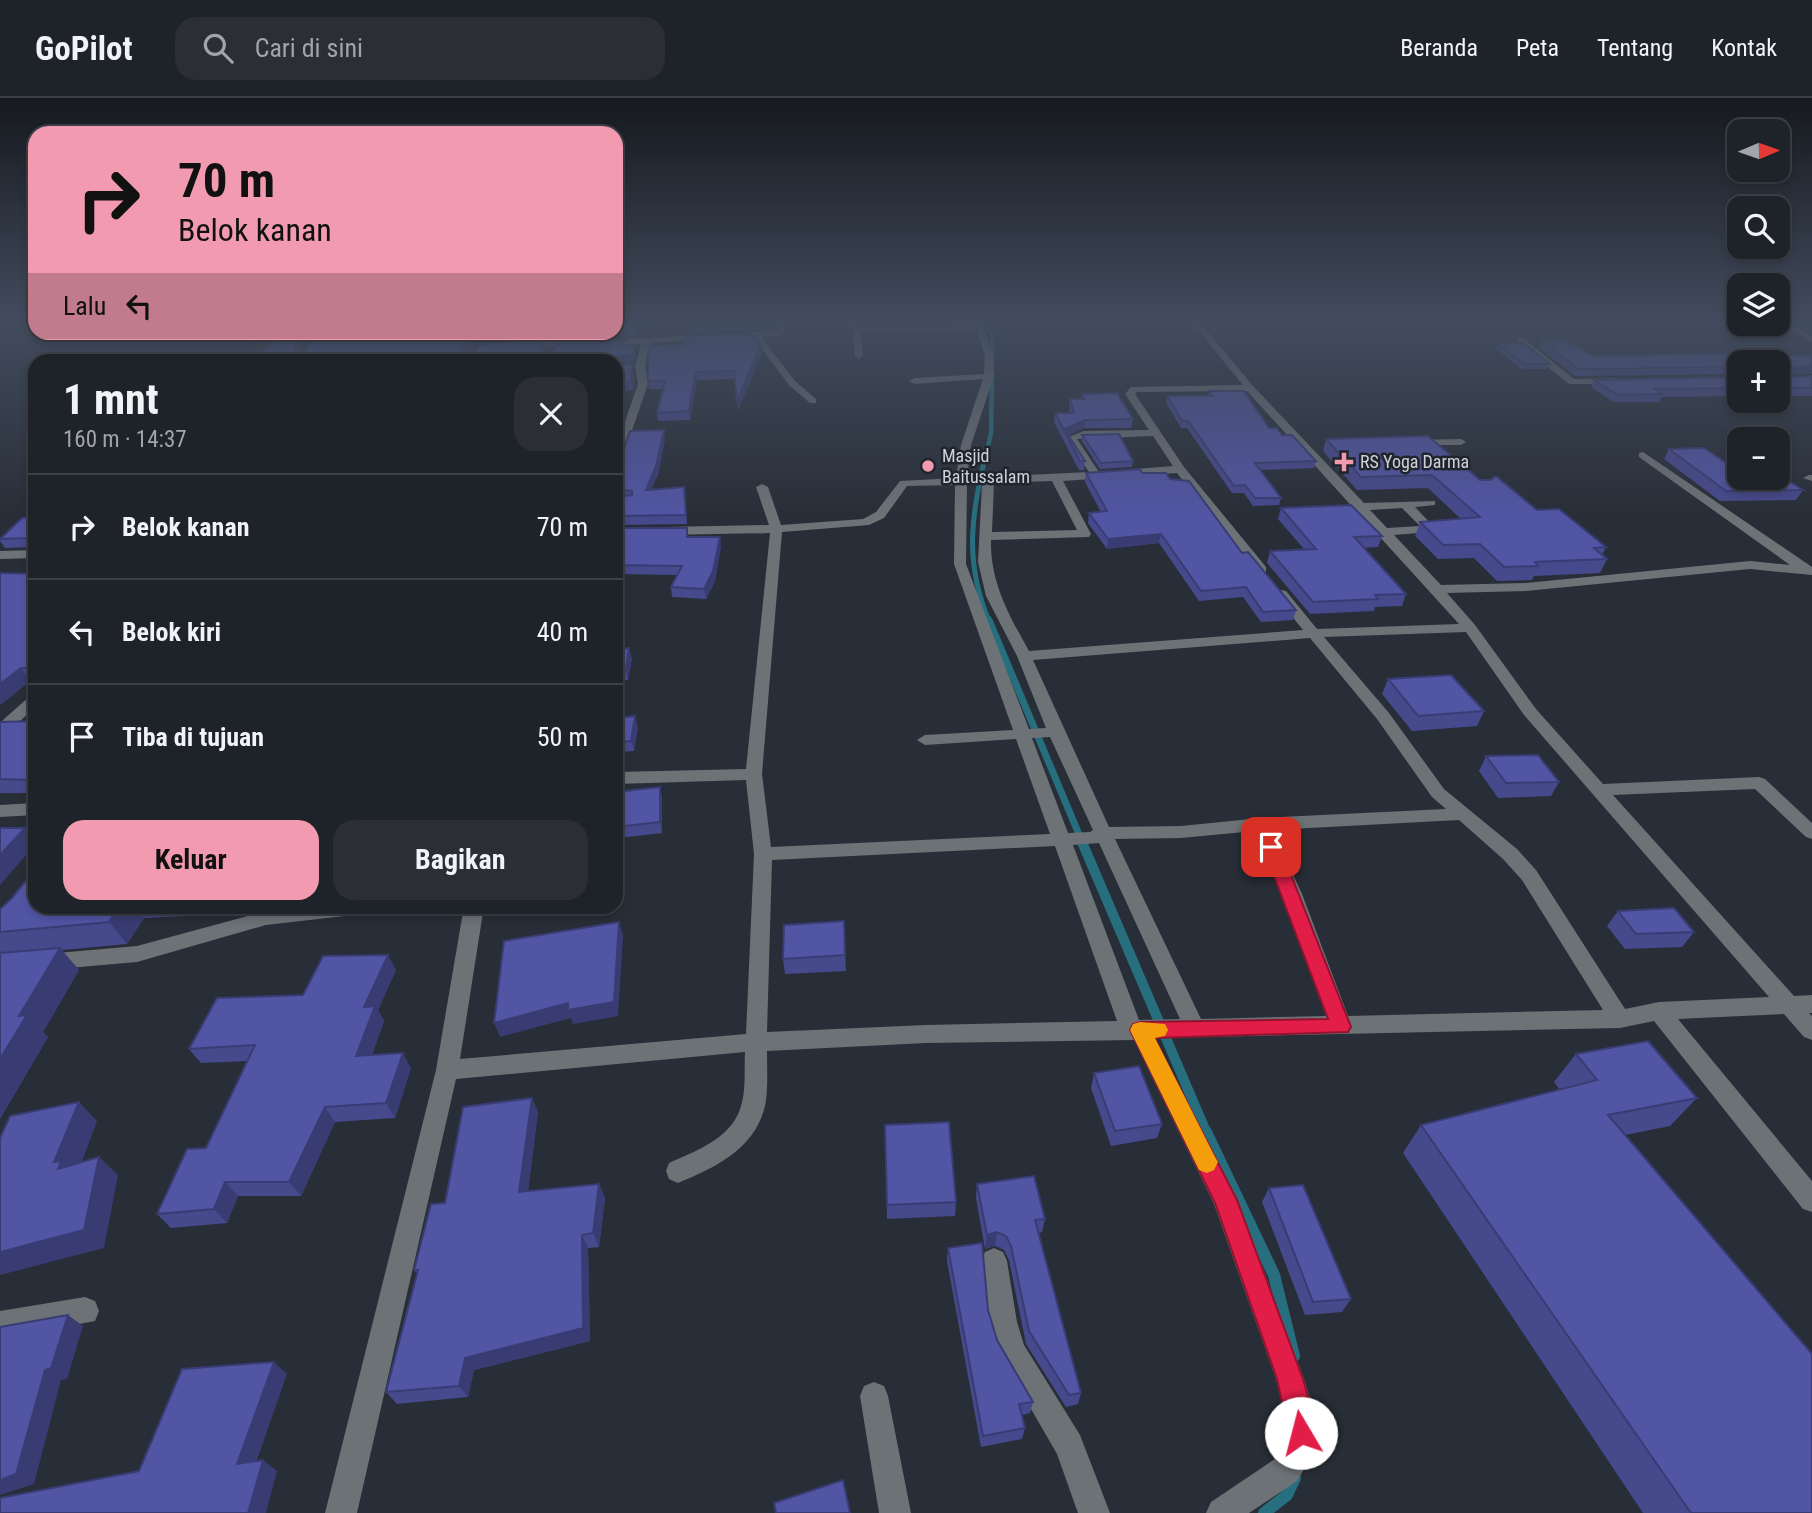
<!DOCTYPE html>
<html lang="id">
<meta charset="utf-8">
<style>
:root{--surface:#1e2229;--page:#2b2f35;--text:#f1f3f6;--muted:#a1a4a8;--line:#3c3f46;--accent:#f29ab0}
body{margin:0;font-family:"Roboto Condensed",sans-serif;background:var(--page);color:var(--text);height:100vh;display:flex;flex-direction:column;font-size:26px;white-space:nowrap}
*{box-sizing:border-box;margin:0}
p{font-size:23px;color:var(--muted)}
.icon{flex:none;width:38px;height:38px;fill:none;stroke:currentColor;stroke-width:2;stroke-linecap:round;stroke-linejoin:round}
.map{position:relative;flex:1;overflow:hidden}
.sheet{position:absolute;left:28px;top:256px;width:595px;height:560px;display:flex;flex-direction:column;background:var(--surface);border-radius:21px;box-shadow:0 4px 10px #0003,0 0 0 2px var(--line)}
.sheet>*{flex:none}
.top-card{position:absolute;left:28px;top:28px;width:595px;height:214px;border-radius:21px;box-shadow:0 4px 10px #0003,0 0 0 2px var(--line);background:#f29ab0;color:#111;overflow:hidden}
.needle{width:46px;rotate:88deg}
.tools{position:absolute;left:1727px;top:21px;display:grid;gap:14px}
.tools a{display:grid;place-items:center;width:63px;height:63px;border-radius:14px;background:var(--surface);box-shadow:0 4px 10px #0003,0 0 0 2px var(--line);font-size:35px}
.pin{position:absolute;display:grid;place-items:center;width:60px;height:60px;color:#fff;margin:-30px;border-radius:14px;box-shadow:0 4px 10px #0006}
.me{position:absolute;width:77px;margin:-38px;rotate:352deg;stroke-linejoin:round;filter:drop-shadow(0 0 5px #0008)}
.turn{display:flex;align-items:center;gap:24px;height:147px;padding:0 35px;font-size:32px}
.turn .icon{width:91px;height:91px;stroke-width:2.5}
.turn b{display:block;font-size:49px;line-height:60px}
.then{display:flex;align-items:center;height:66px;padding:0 35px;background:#0003;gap:14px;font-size:26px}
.round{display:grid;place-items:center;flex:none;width:74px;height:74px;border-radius:21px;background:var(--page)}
.summary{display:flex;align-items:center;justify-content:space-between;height:119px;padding:0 35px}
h1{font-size:42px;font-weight:700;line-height:52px}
.action{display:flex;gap:14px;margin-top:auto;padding:14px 35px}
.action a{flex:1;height:80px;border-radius:21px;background:var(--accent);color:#111;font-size:28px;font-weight:700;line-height:80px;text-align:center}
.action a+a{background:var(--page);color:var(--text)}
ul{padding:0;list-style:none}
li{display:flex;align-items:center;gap:21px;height:105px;padding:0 35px;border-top:2px solid var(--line)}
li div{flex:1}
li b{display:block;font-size:26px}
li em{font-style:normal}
header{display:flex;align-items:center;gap:42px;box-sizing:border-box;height:98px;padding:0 35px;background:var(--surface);border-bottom:2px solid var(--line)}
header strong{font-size:33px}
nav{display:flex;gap:38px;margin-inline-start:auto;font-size:24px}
.search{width:490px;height:63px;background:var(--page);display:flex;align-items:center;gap:18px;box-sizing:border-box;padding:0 24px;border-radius:21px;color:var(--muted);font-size:26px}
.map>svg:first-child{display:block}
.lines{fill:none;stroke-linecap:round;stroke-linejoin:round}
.stream-far4{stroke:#276f7f;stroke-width:4.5}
.stream-far3{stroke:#276f7f;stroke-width:5}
.stream-far2{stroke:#276f7f;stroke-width:7}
.stream-far1{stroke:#276f7f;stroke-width:10}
.stream{stroke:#276f7f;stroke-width:12}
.minor{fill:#6d7276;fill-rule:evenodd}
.wall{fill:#47498d}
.shaded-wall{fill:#393c73}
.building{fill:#5255a4;stroke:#393c73;stroke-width:2}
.route{fill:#e11d48;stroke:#92132f;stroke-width:2}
.slow{fill:#f59e0b}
.poi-dot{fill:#f29ab0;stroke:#1f242d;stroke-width:2.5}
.labels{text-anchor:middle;stroke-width:5;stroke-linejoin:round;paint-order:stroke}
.far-poi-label{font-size:18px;fill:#ced2d8;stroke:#1f242d;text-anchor:start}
</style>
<header>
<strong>GoPilot</strong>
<div class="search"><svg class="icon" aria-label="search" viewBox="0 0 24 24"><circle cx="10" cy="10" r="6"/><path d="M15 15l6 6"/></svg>Cari di sini</div>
<nav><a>Beranda</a><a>Peta</a><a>Tentang</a><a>Kontak</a></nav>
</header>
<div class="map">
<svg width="1812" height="1415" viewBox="0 0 1812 1415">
<rect width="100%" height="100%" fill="#282e37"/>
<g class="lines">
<g class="stream-far4">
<polyline points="986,222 992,237 992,264"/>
<polyline points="987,353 991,335 992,277"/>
</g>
<path class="stream-far3" d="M987 351C972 415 963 461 989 523"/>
<polyline class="stream-far2" points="989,522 1083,746"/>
<polyline class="stream-far1" points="1082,744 1207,1036"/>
<g class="stream">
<polyline points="1206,1034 1274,1177 1294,1258"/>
<polyline points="1264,1415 1287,1397 1295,1380"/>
</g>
<g class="minor">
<polygon points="780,222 788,222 783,237 761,239 795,283 816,301 816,305 810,305 789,287 753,239 650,245 645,268 648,286 621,364 616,367 616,349 638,286 635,268 641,246 482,249 478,246 482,243 646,240 777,233"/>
<path d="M848 222H856L860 229 974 227 973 222H981L993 257 994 278 971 347 967 380 1089 374 1066 340 1084 333 1149 332 1125 296 1131 289 1243 287 1190 222H1198L1253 288 1364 405 1435 403V407L1415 409 1433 428 1430 434 1394 437 1441 487 1526 485 1750 463 1790 467 1639 359V355L1643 354 1812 469V477L1750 471 1526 493 1447 495 1475 527 1536 611 1603 686 1759 679 1765 681 1812 725V741L1806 739 1755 691 1613 697 1794 898 1812 897V915H1809L1812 918V942L1804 939 1784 916 1678 921 1812 1083V1114L1803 1111 1654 923 1620 930 1155 940 1238 1102 1304 1281 1316 1320V1351L1297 1383 1249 1415H1206L1211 1404 1275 1361 1286 1346V1320L1276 1281 1214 1106 1134 942 926 945 767 953C767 969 768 986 766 1002 759 1049 717 1069 678 1085L669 1081 666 1073 669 1065C698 1052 735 1039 742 1004 746 989 744 970 745 954L456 981 357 1415H325L436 972 464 808H484L460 961 746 936 754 756 746 682 616 686V674L746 671 770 435 616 438V430L769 427 756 389 762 386 768 389 781 427 863 421 876 414 900 383 956 380 961 347 983 281 914 286 909 283 914 280 984 276 985 257 976 232 861 234 863 258 859 261 855 258 853 232ZM1247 293 1459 526 1317 531 1286 493 1281 492 1274 496 1303 532 1029 553C1009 517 990 484 991 442L1089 439 1091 436 1063 383 1177 375 1256 475H1266V469L1184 369 1135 296 1137 294ZM1153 338 1173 368 1099 374 1077 341ZM1052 383 1077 432 992 434 994 385ZM967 386H982L978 464 986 498 1017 558 1046 630 1029 631 966 466ZM955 387 954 466 1013 632 925 637 917 642 925 647 1016 641 1050 736 771 749 762 676 782 434 869 427 884 420 907 388ZM1402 410 1420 428 1387 430 1370 412ZM1466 534 1524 617 1769 899 1659 904 1625 911 1536 772 1517 751 1444 691 1389 615 1324 539ZM1310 540 1377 621 1432 699 1446 711 1261 720 1181 728 1109 729 1033 562ZM1050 639 1093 732 1090 734 1068 735 1032 640ZM1459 722 1503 761 1522 782 1603 912 1348 918 1302 796 1272 732ZM1255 733 1282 796 1326 918 1201 921 1115 741 1181 740ZM1099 745 1180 921 1139 922 1073 747ZM1055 748 1117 923 926 927 767 934 772 762Z"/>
<polygon points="1778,222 1784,222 1812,238 1812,244 1778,225"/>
<polygon points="1517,240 1523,240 1574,281 1617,280 1622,283 1617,286 1569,286 1517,244"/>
<polygon points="1412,342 1461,341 1466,344 1461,347 1408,347 1407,345"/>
<polygon points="1809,377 1812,377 1812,383 1803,380"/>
<polygon points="35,452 35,460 0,461 0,453"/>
<polygon points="35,596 35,609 15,628 3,628 1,625 3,622 30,598"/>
<polygon points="35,705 35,717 0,719 0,707"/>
<polygon points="302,808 380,808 378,813 371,815 266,827 137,864 0,876 0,860 137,848 266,813"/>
<polygon points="994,1150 1003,1154 1007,1163 1017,1224 1024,1247 1080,1337 1110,1415 1078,1415 1057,1356 998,1254 989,1224 981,1163 985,1154"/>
<polygon points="85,1199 95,1203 99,1213 95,1223 0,1241 0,1213"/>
<polygon points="874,1284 884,1288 888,1298 911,1415 879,1415 860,1298 864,1288"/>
</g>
</g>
<g class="wall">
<polygon points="616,222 647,222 635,238 495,240 493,234 616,234"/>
<polygon points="775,222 772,231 690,235 689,228"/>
<polygon points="1790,222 1812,222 1812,235"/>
<polygon points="310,234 299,256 405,236 406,237 475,235 477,243 465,257 544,242 546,250 543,257 627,248 636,256 634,263 254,262 271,245 269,245 266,237"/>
<polygon points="1542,243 1593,258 1812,257 1812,275 1782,277 1782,279 1812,278 1812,298 1778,298 1778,264 1740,264 1740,276 1575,278 1539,250"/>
<polygon points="1498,246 1550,266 1547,271 1522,271 1496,251"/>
<polygon points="683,247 762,255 738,312 735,281 697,282 690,322 658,323 657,315 663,291 649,291 648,283"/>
<polygon points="632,266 634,283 633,292 624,293 616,316 616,267"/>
<polygon points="1740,279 1740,298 1661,299 1659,304 1614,304 1591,289 1594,282"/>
<polygon points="1209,293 1269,330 1282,337 1316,363 1314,370 1260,372 1281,400 1279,407 1253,408 1244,395 1232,395 1187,330 1181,330 1166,305 1167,298 1208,298"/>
<polygon points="1082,296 1133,321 1131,330 1084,330 1069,337 1085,363 1084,372 1079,372 1054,324 1055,315 1070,315 1069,310 1070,301 1081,301"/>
<polygon points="1082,337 1133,363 1132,369 1100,371 1082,343"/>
<polygon points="665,340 658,377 651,391 684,389 687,426 616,427 616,358"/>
<polygon points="1326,341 1480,382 1606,449 1602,457 1607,461 1600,475 1534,478 1532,482 1497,483 1474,460 1438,461 1415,438 1420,424 1461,421 1428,390 1357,392 1323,353"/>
<polygon points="1669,351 1728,366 1803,392 1796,402 1720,403 1664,361"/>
<polygon points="1086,375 1142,375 1170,381 1296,512 1293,522 1261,524 1243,499 1199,503 1159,445 1107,451 1088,425 1089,415 1101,414 1085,384"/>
<polygon points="1281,410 1382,438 1378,449 1363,450 1406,496 1402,508 1375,509 1374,513 1310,516 1267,465 1270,453 1304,451 1278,421"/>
<polygon points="35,419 35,451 34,449 5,450 0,443 0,440"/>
<polygon points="616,430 688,439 721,448 715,483 706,501 672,499 671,489 677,477 616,476"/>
<polygon points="35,476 35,583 30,583 0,607"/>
<polygon points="616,551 632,560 628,582 616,583"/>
<polygon points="1388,581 1484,613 1477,628 1412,633 1382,596"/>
<polygon points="616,620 638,629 634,653 616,654"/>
<polygon points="35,623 35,695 0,695 0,624"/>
<polygon points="1486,658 1559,684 1551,698 1498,700 1479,673"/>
<polygon points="616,694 662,699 662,735 618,740 617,756 616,756"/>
<polygon points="35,808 212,808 206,817 144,820 127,846 62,852 79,872 43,934 48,939 0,1021 0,811"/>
<polygon points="1618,813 1694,834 1682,849 1625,851 1607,828"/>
<polygon points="844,823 846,873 785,876 783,861"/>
<polygon points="396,872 378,912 384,923 372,957 411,970 395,1020 335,1024 301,1098 238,1098 227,1125 171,1130 157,1116 206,1050 247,963 201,965 189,951 303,897"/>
<polygon points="1576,956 1697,1000 1670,1028 1625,1037 1812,1415 1643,1415 1403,1055 1421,1027 1560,992 1554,984"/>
<polygon points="1094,975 1162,1026 1157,1040 1111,1048 1091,990"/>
<polygon points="532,1000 538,1014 528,1093 599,1086 605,1100 599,1149 588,1150 590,1243 474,1272 468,1299 397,1306 386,1294 417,1176 414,1172 445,1105"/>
<polygon points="885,1027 956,1104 955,1118 887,1121"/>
<polygon points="977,1086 1045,1121 1042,1134 1039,1135 1081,1295 1078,1306 1066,1309 1026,1246 1009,1162 1004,1152 995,1148 985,1151 976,1100"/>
<polygon points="1269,1090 1351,1201 1342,1214 1305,1217 1262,1104"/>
<polygon points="948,1150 988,1212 997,1242 1033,1304 1030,1315 1022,1317 1025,1330 1022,1341 981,1349 947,1163"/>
</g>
<g class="shaded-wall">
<polygon points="640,222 647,222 635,238 634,230"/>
<polygon points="771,222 775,222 772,231 771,223"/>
<polygon points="303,234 310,234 296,262 292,256"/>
<polygon points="475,235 477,243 462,260 460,253"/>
<polygon points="544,242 546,250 541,261 539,253"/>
<polygon points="761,247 762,255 738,312 737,303"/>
<polygon points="635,248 636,256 634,263 616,267 616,262 612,262 612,259"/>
<polygon points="632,266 634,283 633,292 631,284"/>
<polygon points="1812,268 1812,274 1778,278 1779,271"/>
<polygon points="696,274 697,282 690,322 689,313"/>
<polygon points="623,285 624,293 616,316 616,303"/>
<polygon points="1085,322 1084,330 1067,338 1064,331"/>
<polygon points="664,332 665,340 658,377 647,401 646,392"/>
<polygon points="1161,436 1159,445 1107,451 1108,441"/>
<polygon points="720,439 721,448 715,483 706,501 704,491"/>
<polygon points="629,550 632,560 628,582 626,572"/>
<polygon points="35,564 35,578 29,570"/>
<polygon points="21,570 30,583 0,607 0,586"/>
<polygon points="635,618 638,629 634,653 631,643"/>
<polygon points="660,689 662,699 662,735 660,724"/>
<polygon points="25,730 35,742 35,747 0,787 0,757"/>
<polygon points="616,734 618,740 617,756 616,752"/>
<polygon points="120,808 136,808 144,820 127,846 109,824"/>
<polygon points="201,808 212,808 206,817"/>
<polygon points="619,824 623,838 618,918 573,926 571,920 500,939 494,925"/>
<polygon points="60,850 79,872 43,934 48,939 0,1021 0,961 19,918"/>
<polygon points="388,857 396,872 378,912 384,923 366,973 356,958 364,909"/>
<polygon points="403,955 411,970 395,1020 386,1005"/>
<polygon points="532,1000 538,1014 526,1108 519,1094"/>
<polygon points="79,1004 97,1023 77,1077 58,1071 54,1064"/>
<polygon points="325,1009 335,1024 301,1098 289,1084"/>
<polygon points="99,1059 118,1077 104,1150 0,1177 0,1154"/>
<polygon points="225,1084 238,1098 227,1125 214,1111"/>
<polygon points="599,1086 605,1100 599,1149 593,1135"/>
<polygon points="997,1134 995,1148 985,1151 987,1137"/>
<polygon points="582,1137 588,1150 590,1243 474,1272 468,1299 459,1288 465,1260"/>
<polygon points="68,1217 83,1228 67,1281 61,1282 34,1386 0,1397 0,1382"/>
<polygon points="274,1264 287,1276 252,1376 237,1366"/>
<polygon points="263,1362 277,1373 266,1415 248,1415"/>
</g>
<g class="building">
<polygon points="616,222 640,222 634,230 616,231"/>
<polygon points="690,222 771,222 771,223 689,228"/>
<polygon points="1802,222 1812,222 1812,228"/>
<polygon points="270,234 303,234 292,256 304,256 316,234 402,234 406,237 475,235 460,253 462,257 472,256 484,244 544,242 539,253 541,257 552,256 559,242 626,241 620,248 635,248 633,256 612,259 612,262 254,262 279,238 266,237"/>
<polygon points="751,234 761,247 737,303 734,273 696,274 689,313 657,315 665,283 648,283 649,248 683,247 686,238"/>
<polygon points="1565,242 1593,258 1751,255 1756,258 1812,257 1812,268 1779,271 1782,279 1812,278 1812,290 1778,290 1778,264 1740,264 1740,269 1578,271 1542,243"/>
<polygon points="1523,245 1550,266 1524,266 1498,246"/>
<polygon points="632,266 631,284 623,285 616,303 616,267"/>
<polygon points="1740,279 1740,290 1655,291 1662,296 1618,297 1594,282"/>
<polygon points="1209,293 1244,293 1269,330 1277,330 1282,337 1292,337 1316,363 1255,365 1281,400 1255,400 1245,387 1234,388 1188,323 1182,323 1167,298 1212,298"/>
<polygon points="1117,295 1133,321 1085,322 1064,331 1085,363 1080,363 1055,315 1074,315 1070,301 1085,301 1082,296"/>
<polygon points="664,332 656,368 646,392 684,389 686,417 616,418 616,399 632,397 632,393 616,391 616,358 622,356 630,333"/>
<polygon points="1119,336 1133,363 1101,365 1082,337"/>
<polygon points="1428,338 1480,382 1490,382 1496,378 1537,412 1559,411 1606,449 1594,450 1607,461 1535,464 1538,468 1504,469 1480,446 1443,447 1420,424 1480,419 1432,377 1361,379 1326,341"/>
<polygon points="1704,350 1728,366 1740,366 1740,380 1778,380 1778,376 1803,392 1726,393 1669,351"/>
<polygon points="1140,371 1142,375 1166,375 1170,381 1189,383 1242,455 1248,454 1296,512 1263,514 1246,489 1201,493 1161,436 1108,441 1089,415 1107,413 1086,375"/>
<polygon points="1351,407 1382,438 1354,439 1406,496 1375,497 1378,501 1313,504 1270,453 1316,451 1281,410"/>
<polygon points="35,419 35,445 32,445 29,440 0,441 22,420"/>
<polygon points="616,430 687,430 687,439 720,439 713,473 704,491 671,489 682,468 616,467"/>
<polygon points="0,475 35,476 35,564 29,570 21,570 0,586"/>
<polygon points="629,550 626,572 616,572 616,551"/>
<polygon points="1451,577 1484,613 1418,618 1388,581"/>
<polygon points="635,618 631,643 616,644 616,620"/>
<polygon points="35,623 35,682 0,681 0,624"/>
<polygon points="1538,657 1559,684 1506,685 1486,658"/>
<polygon points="660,689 660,724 616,729 616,694"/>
<polygon points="0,730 25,730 0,757"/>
<polygon points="35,772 35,808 120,808 109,824 0,834 0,811 11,801"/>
<polygon points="1674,810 1694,834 1636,836 1618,813"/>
<polygon points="844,823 845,857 783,861 784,827"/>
<polygon points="619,824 614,904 568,912 568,905 494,925 504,843"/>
<polygon points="60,850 19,918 27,917 0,961 0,855"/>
<polygon points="388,857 364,909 375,908 356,958 403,955 386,1005 325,1009 289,1084 225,1084 214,1111 157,1116 187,1051 206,1050 255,947 189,951 217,900 303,897 323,858"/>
<polygon points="1648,943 1697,1000 1608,1017 1812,1256 1812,1415 1691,1415 1421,1027 1597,982 1576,956"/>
<polygon points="1139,968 1162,1026 1115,1033 1094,975"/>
<polygon points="532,1000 519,1094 599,1086 593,1135 582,1137 583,1230 465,1260 459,1288 386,1294 418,1172 414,1172 431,1106 445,1105 463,1009"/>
<polygon points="79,1004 54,1064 61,1063 58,1071 99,1059 84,1132 0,1154 0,1040 10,1018"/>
<polygon points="949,1024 956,1104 887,1107 885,1027"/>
<polygon points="1034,1078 1045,1121 1035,1122 1081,1295 1069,1297 1029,1233 1011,1148 1006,1138 997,1134 987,1137 977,1086"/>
<polygon points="1303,1087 1351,1201 1313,1204 1269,1090"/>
<polygon points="982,1145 988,1212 997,1242 1033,1304 1019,1306 1025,1330 983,1338 948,1150"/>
<polygon points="68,1217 51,1270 45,1272 16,1376 0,1382 0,1229"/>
<polygon points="274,1264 237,1366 263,1362 248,1415 0,1415 0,1400 139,1373 182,1271"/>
<polygon points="843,1382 850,1415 776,1415 774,1405"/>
</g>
<linearGradient id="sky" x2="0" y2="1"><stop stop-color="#16191e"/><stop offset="0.53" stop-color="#424c5e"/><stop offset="1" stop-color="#424c5e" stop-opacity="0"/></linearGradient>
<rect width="1812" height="420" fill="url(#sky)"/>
<polygon class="route" points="1271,743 1280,749 1351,929 1348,934 1154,940 1237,1102 1303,1281 1314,1320 1310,1345 1301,1349 1291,1345 1277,1281 1215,1105 1130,932 1133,926 1140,924 1328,921 1263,749"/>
<polygon class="slow" points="1140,924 1165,926 1168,932 1165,938 1155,940 1214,1057 1218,1064 1214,1072 1207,1075 1199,1072 1130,932 1133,926"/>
<g class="poi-dot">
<path d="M1340.5 353.5h7v7h7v7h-7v7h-7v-7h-7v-7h7z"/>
<circle cx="928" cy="368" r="7"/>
</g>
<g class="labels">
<g class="far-poi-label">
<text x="942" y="364">Masjid<tspan x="942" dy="21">Baitussalam</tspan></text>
<text x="1360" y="370">RS Yoga Darma</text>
</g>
</g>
</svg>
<div class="tools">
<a><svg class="needle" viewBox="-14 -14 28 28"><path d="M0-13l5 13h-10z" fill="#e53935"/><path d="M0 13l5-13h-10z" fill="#a1a4a8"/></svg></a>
<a><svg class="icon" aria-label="search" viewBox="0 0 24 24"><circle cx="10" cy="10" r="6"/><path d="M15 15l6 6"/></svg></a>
<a><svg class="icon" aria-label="layers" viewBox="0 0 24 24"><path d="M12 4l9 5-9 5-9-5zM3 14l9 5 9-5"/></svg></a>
<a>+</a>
<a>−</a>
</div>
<div class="pin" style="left:1271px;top:749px;background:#d93025"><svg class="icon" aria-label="arrive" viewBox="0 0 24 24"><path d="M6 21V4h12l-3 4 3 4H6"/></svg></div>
<svg class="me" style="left:1301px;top:1335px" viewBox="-20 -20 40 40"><circle r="19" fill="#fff"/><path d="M0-13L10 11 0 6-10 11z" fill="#e11d48"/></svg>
<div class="top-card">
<div class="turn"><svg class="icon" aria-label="right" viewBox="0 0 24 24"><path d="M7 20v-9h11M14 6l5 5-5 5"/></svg><div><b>70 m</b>Belok kanan</div></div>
<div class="then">Lalu<svg class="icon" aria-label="left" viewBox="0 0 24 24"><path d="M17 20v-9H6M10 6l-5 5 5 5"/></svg></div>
</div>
<section class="sheet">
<div class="summary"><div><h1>1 mnt</h1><p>160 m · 14:37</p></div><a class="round"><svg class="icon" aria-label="close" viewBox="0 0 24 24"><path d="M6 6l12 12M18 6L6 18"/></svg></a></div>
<ul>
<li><svg class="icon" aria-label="right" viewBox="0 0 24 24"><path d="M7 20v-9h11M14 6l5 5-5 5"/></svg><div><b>Belok kanan</b></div><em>70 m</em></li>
<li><svg class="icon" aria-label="left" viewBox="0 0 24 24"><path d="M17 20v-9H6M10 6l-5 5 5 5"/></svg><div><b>Belok kiri</b></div><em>40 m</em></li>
<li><svg class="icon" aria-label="arrive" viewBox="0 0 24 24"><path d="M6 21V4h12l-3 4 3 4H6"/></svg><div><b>Tiba di tujuan</b></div><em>50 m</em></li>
</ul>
<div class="action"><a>Keluar</a><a>Bagikan</a></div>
</section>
</div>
